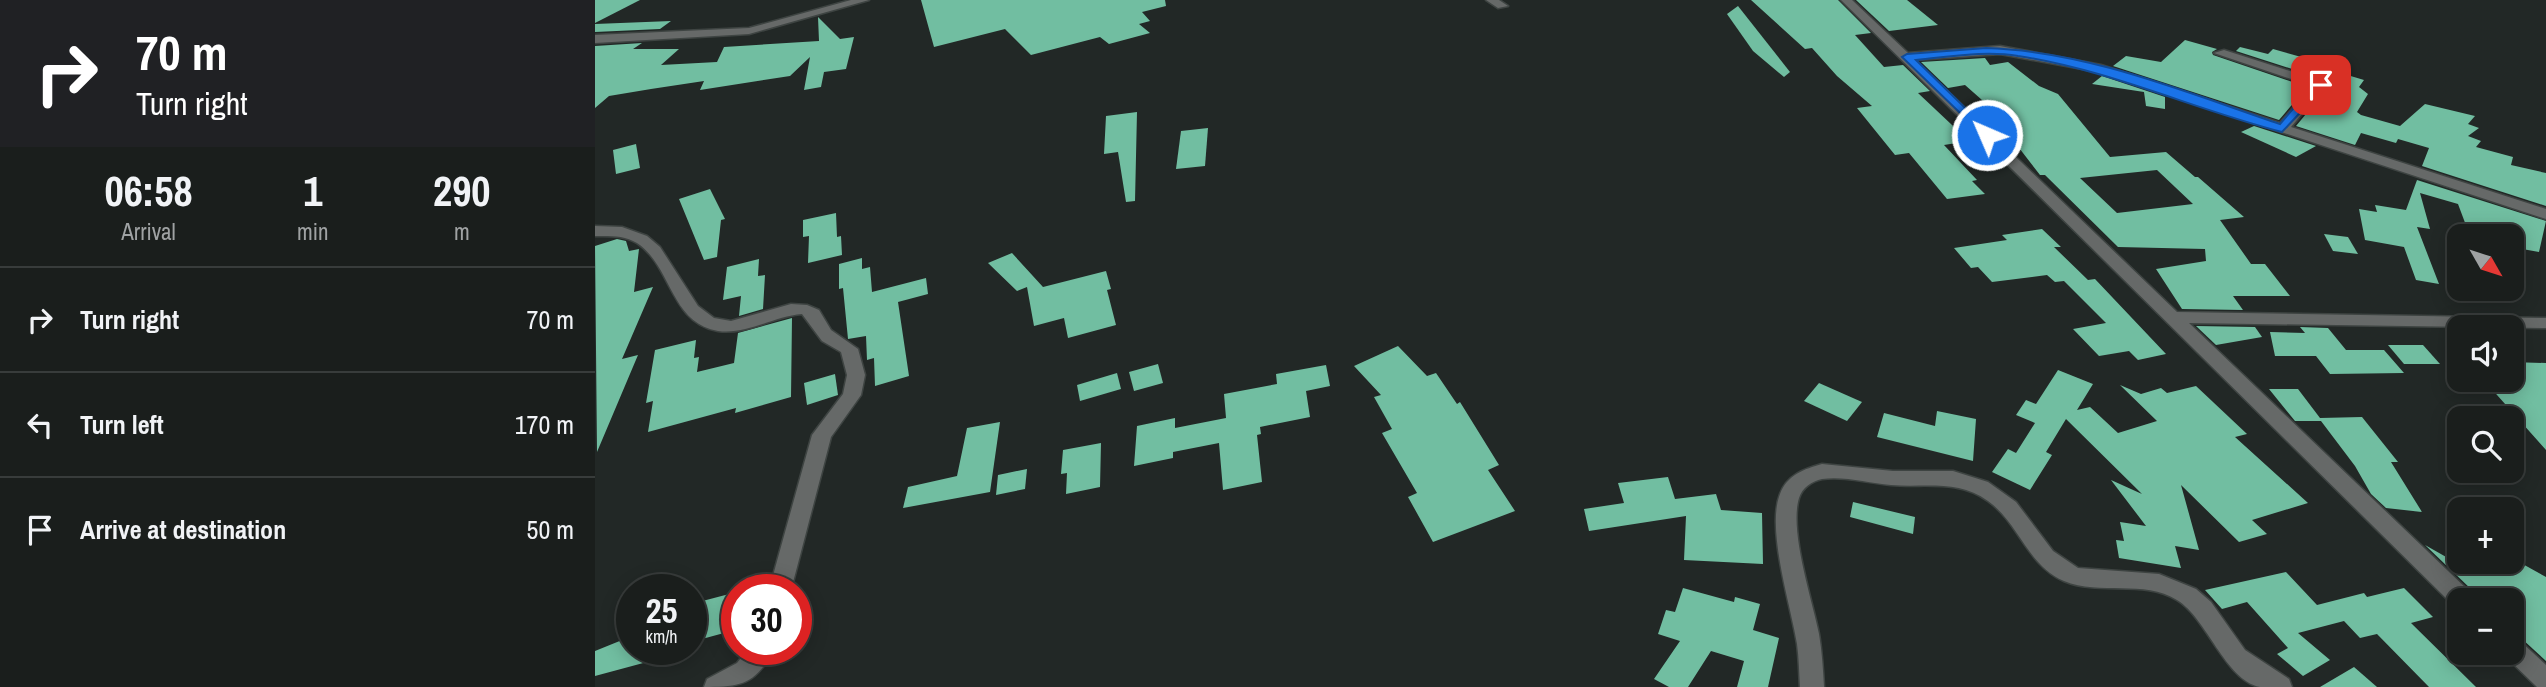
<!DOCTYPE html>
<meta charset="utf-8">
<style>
:root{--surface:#1a1e1c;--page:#232725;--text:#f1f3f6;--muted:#9fa2a3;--line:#383c3b}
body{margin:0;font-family:"Archivo Narrow",sans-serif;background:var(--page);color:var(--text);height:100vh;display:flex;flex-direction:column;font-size:26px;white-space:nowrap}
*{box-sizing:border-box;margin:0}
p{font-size:23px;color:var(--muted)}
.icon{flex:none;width:38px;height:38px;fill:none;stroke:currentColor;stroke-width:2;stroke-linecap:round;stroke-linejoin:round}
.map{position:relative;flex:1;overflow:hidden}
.drawer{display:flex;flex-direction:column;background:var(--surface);width:595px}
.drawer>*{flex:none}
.hud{background:#202124;color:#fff;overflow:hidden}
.needle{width:46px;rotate:129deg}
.buttons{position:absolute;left:1852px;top:224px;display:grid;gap:14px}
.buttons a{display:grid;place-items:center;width:77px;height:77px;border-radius:14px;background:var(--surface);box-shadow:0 4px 18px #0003,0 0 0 2px var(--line);font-size:35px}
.speed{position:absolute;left:21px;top:574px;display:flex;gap:14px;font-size:35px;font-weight:700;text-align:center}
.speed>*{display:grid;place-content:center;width:91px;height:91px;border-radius:50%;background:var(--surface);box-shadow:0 4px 18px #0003,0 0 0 2px var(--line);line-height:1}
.speed small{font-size:18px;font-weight:400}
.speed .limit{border:10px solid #d22;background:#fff;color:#111}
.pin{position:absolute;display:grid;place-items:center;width:60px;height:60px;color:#fff;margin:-30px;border-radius:14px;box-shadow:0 4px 10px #0006}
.me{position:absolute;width:77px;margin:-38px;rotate:315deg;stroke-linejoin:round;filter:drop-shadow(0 0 5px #0008)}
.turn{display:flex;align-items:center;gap:24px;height:147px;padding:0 21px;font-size:32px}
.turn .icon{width:91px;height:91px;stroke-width:2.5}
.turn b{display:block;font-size:49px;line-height:60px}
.eta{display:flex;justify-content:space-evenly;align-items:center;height:119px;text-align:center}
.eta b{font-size:42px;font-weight:800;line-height:49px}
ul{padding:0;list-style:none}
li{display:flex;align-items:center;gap:21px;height:105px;padding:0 21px;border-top:2px solid var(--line)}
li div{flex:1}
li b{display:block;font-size:26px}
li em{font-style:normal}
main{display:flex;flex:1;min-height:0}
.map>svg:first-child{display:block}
.building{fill:#71bea1;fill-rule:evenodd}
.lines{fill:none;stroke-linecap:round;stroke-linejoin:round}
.minor-casing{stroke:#3e4442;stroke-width:3}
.minor{fill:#666968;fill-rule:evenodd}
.route{fill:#1a73e8;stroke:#114b97;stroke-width:2}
</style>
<main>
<section class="drawer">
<div class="hud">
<div class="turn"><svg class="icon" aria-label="right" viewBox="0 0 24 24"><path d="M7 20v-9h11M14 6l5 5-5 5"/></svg><div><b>70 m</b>Turn right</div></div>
</div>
<div class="eta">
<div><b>06:58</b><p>Arrival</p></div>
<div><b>1</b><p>min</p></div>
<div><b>290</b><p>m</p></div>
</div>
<ul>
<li><svg class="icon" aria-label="right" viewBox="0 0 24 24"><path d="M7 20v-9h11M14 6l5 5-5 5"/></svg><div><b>Turn right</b></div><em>70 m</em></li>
<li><svg class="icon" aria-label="left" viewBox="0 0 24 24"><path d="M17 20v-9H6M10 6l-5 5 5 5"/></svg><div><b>Turn left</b></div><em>170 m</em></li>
<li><svg class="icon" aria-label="arrive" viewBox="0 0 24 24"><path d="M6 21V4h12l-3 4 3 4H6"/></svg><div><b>Arrive at destination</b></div><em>50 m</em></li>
</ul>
</section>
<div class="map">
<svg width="1951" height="687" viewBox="0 0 1951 687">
<rect width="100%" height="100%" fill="#222826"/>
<g class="building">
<polygon points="0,0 45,0 0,23"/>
<polygon points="326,0 570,0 571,6 547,12 555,21 544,24 555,33 514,44 505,37 436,55 410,29 339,47"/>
<polygon points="1156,0 1243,0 1276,33 1260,35 1289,67 1308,65 1335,91 1323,93 1374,141 1349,145 1382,180 1377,181 1390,194 1352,199 1314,153 1300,155 1262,108 1277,106 1242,76 1217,48 1210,49"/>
<polygon points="1261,0 1312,0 1343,25 1294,31"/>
<polygon points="1143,6 1195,72 1189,77 1158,51 1132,14"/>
<polygon points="223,17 245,39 259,37 251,69 229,72 226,87 209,90 215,57 195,76 105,90 109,81 56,89 14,96 0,108 0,46 47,43 38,49 84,49 66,65 122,62 129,47 224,41"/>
<polygon points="76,21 65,29 0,32 0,24"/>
<polygon points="1590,40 1622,49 1617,52 1618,55 1712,87 1684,120 1518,66 1531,56 1566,62"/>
<polygon points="1645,47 1673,54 1678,49 1742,67 1739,71 1769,80 1764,87 1773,94 1762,112 1766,115 1805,126 1830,104 1880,116 1873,124 1884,128 1873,136 1886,141 1881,147 1918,157 1916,165 1951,173 1951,206 1827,166 1834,148 1803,139 1801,143 1766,133 1760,145 1701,126 1731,90 1731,80 1641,51"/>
<path d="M1390 58 1395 65 1413 62 1444 86 1463 94 1515 157 1571 152 1600 177H1603L1649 217 1625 220 1656 264H1670L1695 296H1638L1648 310 1587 309 1561 269 1611 261 1610 249 1523 247 1450 175H1445L1387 100 1370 85 1353 88 1326 62ZM1562 170 1598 204 1522 213 1485 178Z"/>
<polygon points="1507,76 1570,97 1570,109 1551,106 1549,92 1497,84"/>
<polygon points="542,112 540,201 531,202 523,152 509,154 511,116"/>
<polygon points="1659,126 1721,146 1701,157 1646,132"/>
<polygon points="613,128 610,166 581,169 586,131"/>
<polygon points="41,144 45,168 21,174 18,150"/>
<polygon points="1822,180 1951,221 1944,252 1916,247 1916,236 1875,236 1863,204 1825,193 1835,229 1822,227 1844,284 1821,280 1809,247 1770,240 1764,209 1782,212 1780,205 1811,210"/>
<polygon points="115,189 130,219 126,220 122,257 109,260 84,199"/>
<polygon points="241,213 242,237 246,236 247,255 213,263 214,236 208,237 208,220"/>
<polygon points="1447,229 1466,247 1459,247 1493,280 1500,279 1571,354 1543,360 1534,351 1504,356 1478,329 1511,323 1469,281 1460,282 1452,275 1397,282 1383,267 1376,268 1359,248 1412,240 1407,235"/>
<polygon points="1729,234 1753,237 1763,254 1738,251"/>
<polygon points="22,239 31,241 34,251 44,249 39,292 58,287 27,359 43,355 2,452 0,246"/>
<polygon points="417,253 448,287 511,271 516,289 512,290 521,325 473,338 469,318 439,326 432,287 422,291 393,263"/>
<polygon points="267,258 267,269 275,267 277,292 331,278 333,294 303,302 314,376 280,386 279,358 272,360 271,336 253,339 248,288 244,289 244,264"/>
<polygon points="164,259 163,276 170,275 168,309 144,316 146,296 128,300 132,267"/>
<polygon points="197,318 196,397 140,413 141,408 53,432 58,401 51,403 60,350 101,340 99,358 104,357 102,372 139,363 143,333"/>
<polygon points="1601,326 1660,327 1667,337 1621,345"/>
<polygon points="1705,327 1733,328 1751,350 1789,350 1809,373 1735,374 1721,356 1680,356 1675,332 1710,333"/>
<polygon points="1793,345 1828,345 1845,364 1809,364"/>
<polygon points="803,346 832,376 841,373 862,404 865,402 904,465 893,470 920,511 838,542 813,497 822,493 787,433 797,429 779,397 786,395 759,366"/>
<polygon points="1916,362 1951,363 1951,450 1894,386 1916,387"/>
<polygon points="563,364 568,383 539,391 534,372"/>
<polygon points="731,365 735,386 711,391 715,417 665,427 666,434 662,435 667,482 628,490 624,443 578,452 578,458 539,466 542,426 580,418 580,428 631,418 629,394 682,384 681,374"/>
<polygon points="1463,370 1498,384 1482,410 1495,407 1523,433 1562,421 1525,385 1546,394 1566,388 1572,393 1601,386 1652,434 1640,437 1713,503 1657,520 1672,534 1644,542 1586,485 1604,550 1580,546 1586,568 1524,558 1521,540 1529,541 1525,522 1551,526 1516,480 1547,494 1471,419 1451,452 1457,455 1435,490 1397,472 1413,449 1421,453 1440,423 1421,415 1431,400 1441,404"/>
<polygon points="522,373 526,389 485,401 482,385"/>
<polygon points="240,374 243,395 212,405 209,383"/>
<polygon points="1224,383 1267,402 1252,421 1209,401"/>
<polygon points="1674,389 1703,389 1725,418 1767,417 1803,462 1796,462 1827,512 1791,508 1776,494 1760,466 1726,421 1700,421"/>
<polygon points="1342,411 1381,419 1378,461 1282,437 1289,413 1340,426"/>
<polygon points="405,422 395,492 308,508 313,487 362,476 372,428"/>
<polygon points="506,443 505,487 471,494 472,473 466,474 468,450"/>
<polygon points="432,469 430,489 401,495 403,475"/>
<polygon points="1073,477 1080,499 1121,494 1126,510 1167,513 1168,564 1089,560 1091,516 994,531 989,509 1029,503 1023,483"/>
<polygon points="1258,502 1320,517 1318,534 1255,517"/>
<polygon points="1830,545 1860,562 1924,562 1951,577 1951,661 1926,638 1916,635 1916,600 1881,600 1878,591"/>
<polygon points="1691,572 1722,605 1769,593 1772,597 1809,588 1838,617 1816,623 1881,687 1834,687 1782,634 1765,638 1749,621 1703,633 1735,660 1708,676 1682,654 1693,648 1652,602 1627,609 1610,590"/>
<polygon points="1088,588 1139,602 1140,597 1165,604 1158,630 1184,638 1173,687 1142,687 1149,661 1116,651 1093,687 1074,687 1059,679 1085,641 1063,634 1071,610 1080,612"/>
<polygon points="138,593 129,633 96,642 96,604"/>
<polygon points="37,636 37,649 78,649 78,655 0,676 0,651"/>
<polygon points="1759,667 1782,687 1725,687"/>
</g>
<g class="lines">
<defs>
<g id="minor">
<polygon points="256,0 274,0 154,34 0,43 0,35 154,28"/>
<polygon points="891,0 904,0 913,6 903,8"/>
<polygon points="1246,0 1257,0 1313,53 1405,46 1506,65 1685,123 1717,86 1619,53 1629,50 1729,82 1729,88 1696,127 1951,209 1951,219 1504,72 1405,54 1320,60 1582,312 1951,318 1951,328 1594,323 1876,593 1879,600 1864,600 1864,608 1860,607"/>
<path d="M0 226 27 227 52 236 65 247 103 306 119 318 136 321 196 304 212 305 224 310 236 330 263 349 270 375 266 395 236 437 196 590H174L217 435 248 394 252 375 246 352 227 341 207 314C179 316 152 335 123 331 75 323 77 266 42 243 29 235 14 236 0 236Z"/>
<path d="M1227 464 1298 471H1358L1393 482 1421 502 1458 551 1483 568 1564 574 1601 589 1616 602 1650 650 1694 679 1697 687C1687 687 1675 687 1665 687 1630 680 1612 618 1582 600 1549 579 1505 596 1469 581 1432 565 1424 523 1393 501 1363 479 1330 488 1296 485 1273 483 1250 476 1227 479 1217 481 1207 488 1204 498 1194 531 1217 599 1224 634 1227 652 1228 669 1229 687H1205C1204 673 1204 658 1202 644 1196 606 1171 529 1185 494 1192 475 1209 469 1227 464Z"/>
<polygon points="1916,637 1924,640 1951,665 1951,687 1942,687 1908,654 1916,653"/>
<path d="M153 649H179C161 685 145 687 109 687L112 679 142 663Z"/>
</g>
</defs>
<use href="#minor" class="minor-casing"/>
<use href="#minor" class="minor"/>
</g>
<path class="route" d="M1391 48C1492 51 1590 92 1685 124L1721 82 1731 85 1687 132C1598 109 1515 70 1423 56 1390 50 1354 57 1321 60L1396 133 1398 135 1392 139 1307 57 1312 54Z"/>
</svg>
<div class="buttons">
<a><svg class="needle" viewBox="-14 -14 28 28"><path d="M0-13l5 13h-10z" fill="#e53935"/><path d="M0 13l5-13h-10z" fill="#9fa2a3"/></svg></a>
<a><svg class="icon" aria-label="sound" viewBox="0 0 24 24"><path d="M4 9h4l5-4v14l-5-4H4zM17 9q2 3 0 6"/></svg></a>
<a><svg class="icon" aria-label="search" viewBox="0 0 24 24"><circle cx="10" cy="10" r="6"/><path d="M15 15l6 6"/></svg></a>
<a>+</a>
<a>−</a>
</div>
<div class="speed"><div>25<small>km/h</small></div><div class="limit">30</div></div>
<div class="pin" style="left:1726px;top:85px;background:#d93025"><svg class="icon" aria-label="arrive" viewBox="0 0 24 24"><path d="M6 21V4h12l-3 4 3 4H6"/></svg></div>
<svg class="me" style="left:1392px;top:135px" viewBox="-20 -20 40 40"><circle r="17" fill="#1a73e8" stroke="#fff" stroke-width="3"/><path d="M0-11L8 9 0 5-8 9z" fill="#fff"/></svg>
</div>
</main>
